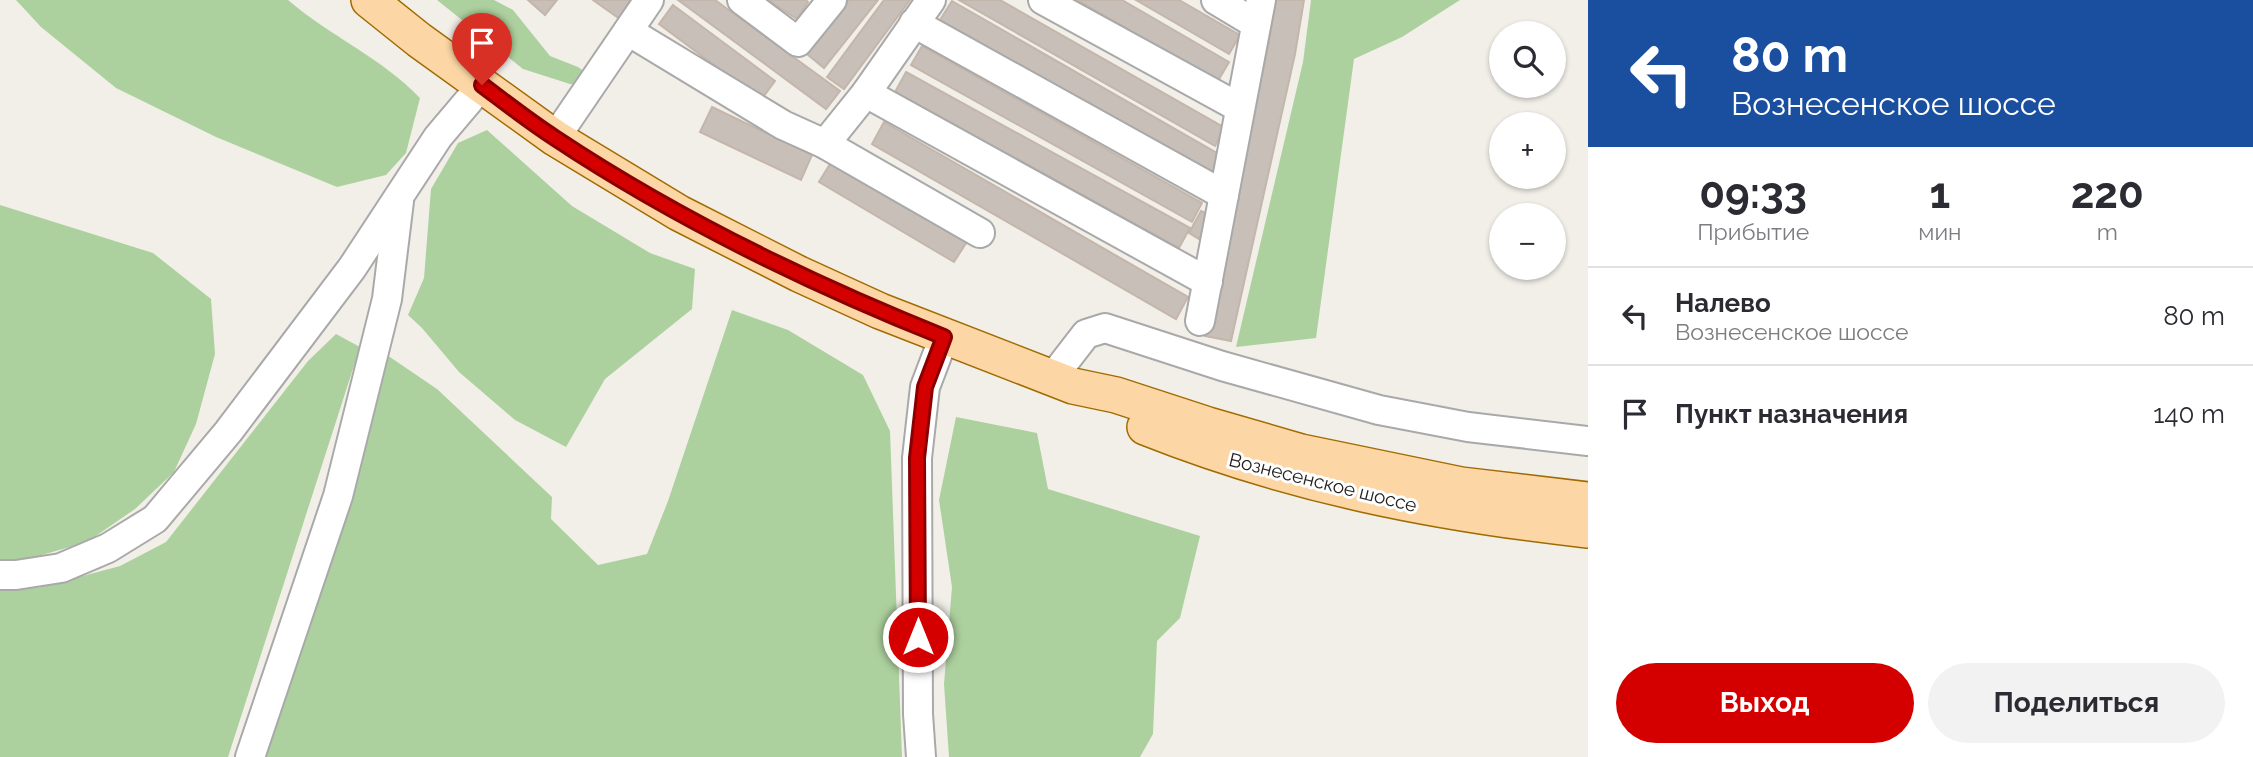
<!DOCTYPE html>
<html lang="ru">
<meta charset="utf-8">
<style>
:root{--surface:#fff;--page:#f2f2f3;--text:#2b2b33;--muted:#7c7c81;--line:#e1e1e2;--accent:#d40000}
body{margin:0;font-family:Raleway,sans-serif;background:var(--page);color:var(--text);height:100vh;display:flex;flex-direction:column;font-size:26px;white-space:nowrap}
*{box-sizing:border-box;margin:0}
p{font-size:23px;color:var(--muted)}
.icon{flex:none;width:38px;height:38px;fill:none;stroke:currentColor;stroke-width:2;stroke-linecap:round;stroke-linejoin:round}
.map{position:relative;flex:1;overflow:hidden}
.side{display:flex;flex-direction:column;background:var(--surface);width:665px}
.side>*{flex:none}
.top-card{background:#1a4fa0;color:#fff;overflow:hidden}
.buttons{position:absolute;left:1489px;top:21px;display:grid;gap:14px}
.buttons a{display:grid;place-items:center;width:77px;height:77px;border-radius:50%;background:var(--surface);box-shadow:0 2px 5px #0004;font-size:35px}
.pin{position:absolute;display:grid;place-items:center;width:60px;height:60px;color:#fff;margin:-72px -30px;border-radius:50% 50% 50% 0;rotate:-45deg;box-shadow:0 0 7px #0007}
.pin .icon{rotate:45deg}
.me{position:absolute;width:77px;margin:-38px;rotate:0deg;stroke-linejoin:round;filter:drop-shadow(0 0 5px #0008)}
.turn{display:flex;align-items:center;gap:24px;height:147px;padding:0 28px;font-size:32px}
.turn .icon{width:91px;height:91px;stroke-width:2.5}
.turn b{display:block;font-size:49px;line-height:60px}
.eta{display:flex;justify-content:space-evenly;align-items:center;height:119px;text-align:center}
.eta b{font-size:42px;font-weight:700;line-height:49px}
.button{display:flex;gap:14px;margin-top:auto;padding:14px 28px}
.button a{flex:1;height:80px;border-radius:42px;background:var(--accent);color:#fff;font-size:28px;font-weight:700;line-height:80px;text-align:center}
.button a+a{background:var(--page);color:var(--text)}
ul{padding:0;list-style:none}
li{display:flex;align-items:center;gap:21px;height:98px;padding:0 28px;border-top:2px solid var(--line)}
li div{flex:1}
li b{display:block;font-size:26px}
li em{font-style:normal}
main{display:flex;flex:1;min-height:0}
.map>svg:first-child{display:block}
.forest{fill:#add19e}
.building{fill:#c7bfb8;stroke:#c4b6ab;stroke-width:2}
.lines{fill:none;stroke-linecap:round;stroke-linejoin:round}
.minor-casing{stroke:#a9a9a9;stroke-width:32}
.major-casing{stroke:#a06b00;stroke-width:38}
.minor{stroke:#fff;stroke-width:28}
.major{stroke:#fcd6a4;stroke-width:35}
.route-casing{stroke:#8a0000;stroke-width:18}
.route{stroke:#d40000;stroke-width:12}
.labels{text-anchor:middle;stroke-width:6;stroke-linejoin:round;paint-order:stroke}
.street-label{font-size:19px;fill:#222;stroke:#fff}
</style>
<main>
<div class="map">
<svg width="1588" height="757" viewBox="0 0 1588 757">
<rect width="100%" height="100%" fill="#f2efe9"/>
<g class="forest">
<path d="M16 0H288C330 36 382 58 420 98L406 153 386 175 337 187 216 137 116 88 41 27Z"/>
<polygon points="437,0 494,0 513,10 550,56 578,67 588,74 582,85 570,84 523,69"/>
<polygon points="1311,0 1460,0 1402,37 1354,59 1316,338 1236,347 1303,62"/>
<polygon points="487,130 572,206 650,253 695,269 692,309 605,379 566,447 515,420 459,372 422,328 408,315 424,278 431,189 458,143"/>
<polygon points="0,205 153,253 211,299 215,354 196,424 174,472 135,509 87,542 28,559 0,559"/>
<polygon points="732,310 788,330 863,375 890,431 902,757 261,757 384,353 437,389 552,497 551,519 598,565 647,554 668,501"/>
<polygon points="336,334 360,347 228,757 0,757 0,591 42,587 120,566 166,542 308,361"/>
<polygon points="956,417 1037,433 1048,489 1200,536 1180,618 1157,641 1153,734 1140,757 949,757 944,684 952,587 939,500"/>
</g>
<g class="building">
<polygon points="528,0 557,0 545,15"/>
<polygon points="593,0 633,0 620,19"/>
<polygon points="678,0 715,0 840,91 826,109"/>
<polygon points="768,0 806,0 808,2 797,19"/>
<polygon points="849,0 878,0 824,68 807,54"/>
<polygon points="884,0 910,0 844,89 827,77"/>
<polygon points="959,0 1000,0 1225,128 1215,146"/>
<polygon points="1077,0 1122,0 1229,62 1218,81"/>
<polygon points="1136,0 1179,0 1240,35 1229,54"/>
<polygon points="1276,0 1304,0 1295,54 1231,341 1205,336 1267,52"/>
<polygon points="952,1 1222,156 1211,176 940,20"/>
<polygon points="673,5 775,81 761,100 659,24"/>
<polygon points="922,46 1202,203 1192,222 911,65"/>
<polygon points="906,72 1190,228 1179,248 895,92"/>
<polygon points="712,107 812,155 801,180 700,132"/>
<polygon points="884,122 1188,297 1176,319 872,144"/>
<polygon points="833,159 968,240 954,262 819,182"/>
<polygon points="1201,211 1211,216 1199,239 1189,233"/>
</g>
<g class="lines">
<defs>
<g id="minor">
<polyline points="742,0 798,42 832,0"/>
<polyline points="1043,0 1240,108"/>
<polyline points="1216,0 1256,24"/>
<polyline points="914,23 1224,195"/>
<polyline points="628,31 783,125 825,144 980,233"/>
<polyline points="866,93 1208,282"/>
<polyline points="555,138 649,0"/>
<polyline points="825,144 866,93 931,0"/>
<polyline points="1200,321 1261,0"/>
<polyline points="1052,378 1086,334 1105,328 1222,366 1379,410 1468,427 1588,441"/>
<polyline points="0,575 16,575 61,568 108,548 155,519 228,432 352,268 438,137 482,85"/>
<polyline points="250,757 338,496 387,299 399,201"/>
<polyline points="921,757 918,714 917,458 925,387 944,337"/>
</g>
<g id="major">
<polyline points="369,0 419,40 555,138 679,213 799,274 880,311 1073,386 1116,395 1208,425 1301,452 1461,485 1588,500"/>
<path d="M1145 427C1291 485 1433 513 1588 530"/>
</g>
</defs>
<use href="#minor" class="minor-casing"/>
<use href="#major" class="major-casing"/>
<use href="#minor" class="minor"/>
<use href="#major" class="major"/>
</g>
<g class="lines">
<defs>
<path id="route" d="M482 85C506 103 530 122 555 138 677 219 809 283 944 337L925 387 917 458 918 637"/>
</defs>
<use href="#route" class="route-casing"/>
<use href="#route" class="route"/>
</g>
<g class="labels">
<g class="street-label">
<text transform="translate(1323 482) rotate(14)" y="7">Вознесенское шоссе</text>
</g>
</g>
</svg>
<div class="buttons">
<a><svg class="icon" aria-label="search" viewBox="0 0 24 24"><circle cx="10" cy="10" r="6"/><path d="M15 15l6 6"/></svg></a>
<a>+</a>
<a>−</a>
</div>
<div class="pin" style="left:482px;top:85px;background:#d93025"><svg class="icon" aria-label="arrive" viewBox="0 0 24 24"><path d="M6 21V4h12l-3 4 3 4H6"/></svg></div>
<svg class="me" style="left:918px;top:637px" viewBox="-20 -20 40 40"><circle r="17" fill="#d40000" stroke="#fff" stroke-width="3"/><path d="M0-11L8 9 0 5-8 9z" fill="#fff"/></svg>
</div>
<section class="side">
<div class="top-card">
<div class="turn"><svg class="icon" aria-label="left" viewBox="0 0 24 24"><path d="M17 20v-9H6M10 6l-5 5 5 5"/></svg><div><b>80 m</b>Вознесенское шоссе</div></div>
</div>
<div class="eta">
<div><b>09:33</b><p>Прибытие</p></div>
<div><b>1</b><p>мин</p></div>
<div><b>220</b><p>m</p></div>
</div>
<ul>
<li><svg class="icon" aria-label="left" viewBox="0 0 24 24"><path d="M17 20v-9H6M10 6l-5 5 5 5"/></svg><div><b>Налево</b><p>Вознесенское шоссе</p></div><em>80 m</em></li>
<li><svg class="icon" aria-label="arrive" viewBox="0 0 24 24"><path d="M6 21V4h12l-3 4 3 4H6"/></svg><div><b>Пункт назначения</b></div><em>140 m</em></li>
</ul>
<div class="button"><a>Выход</a><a>Поделиться</a></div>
</section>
</main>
